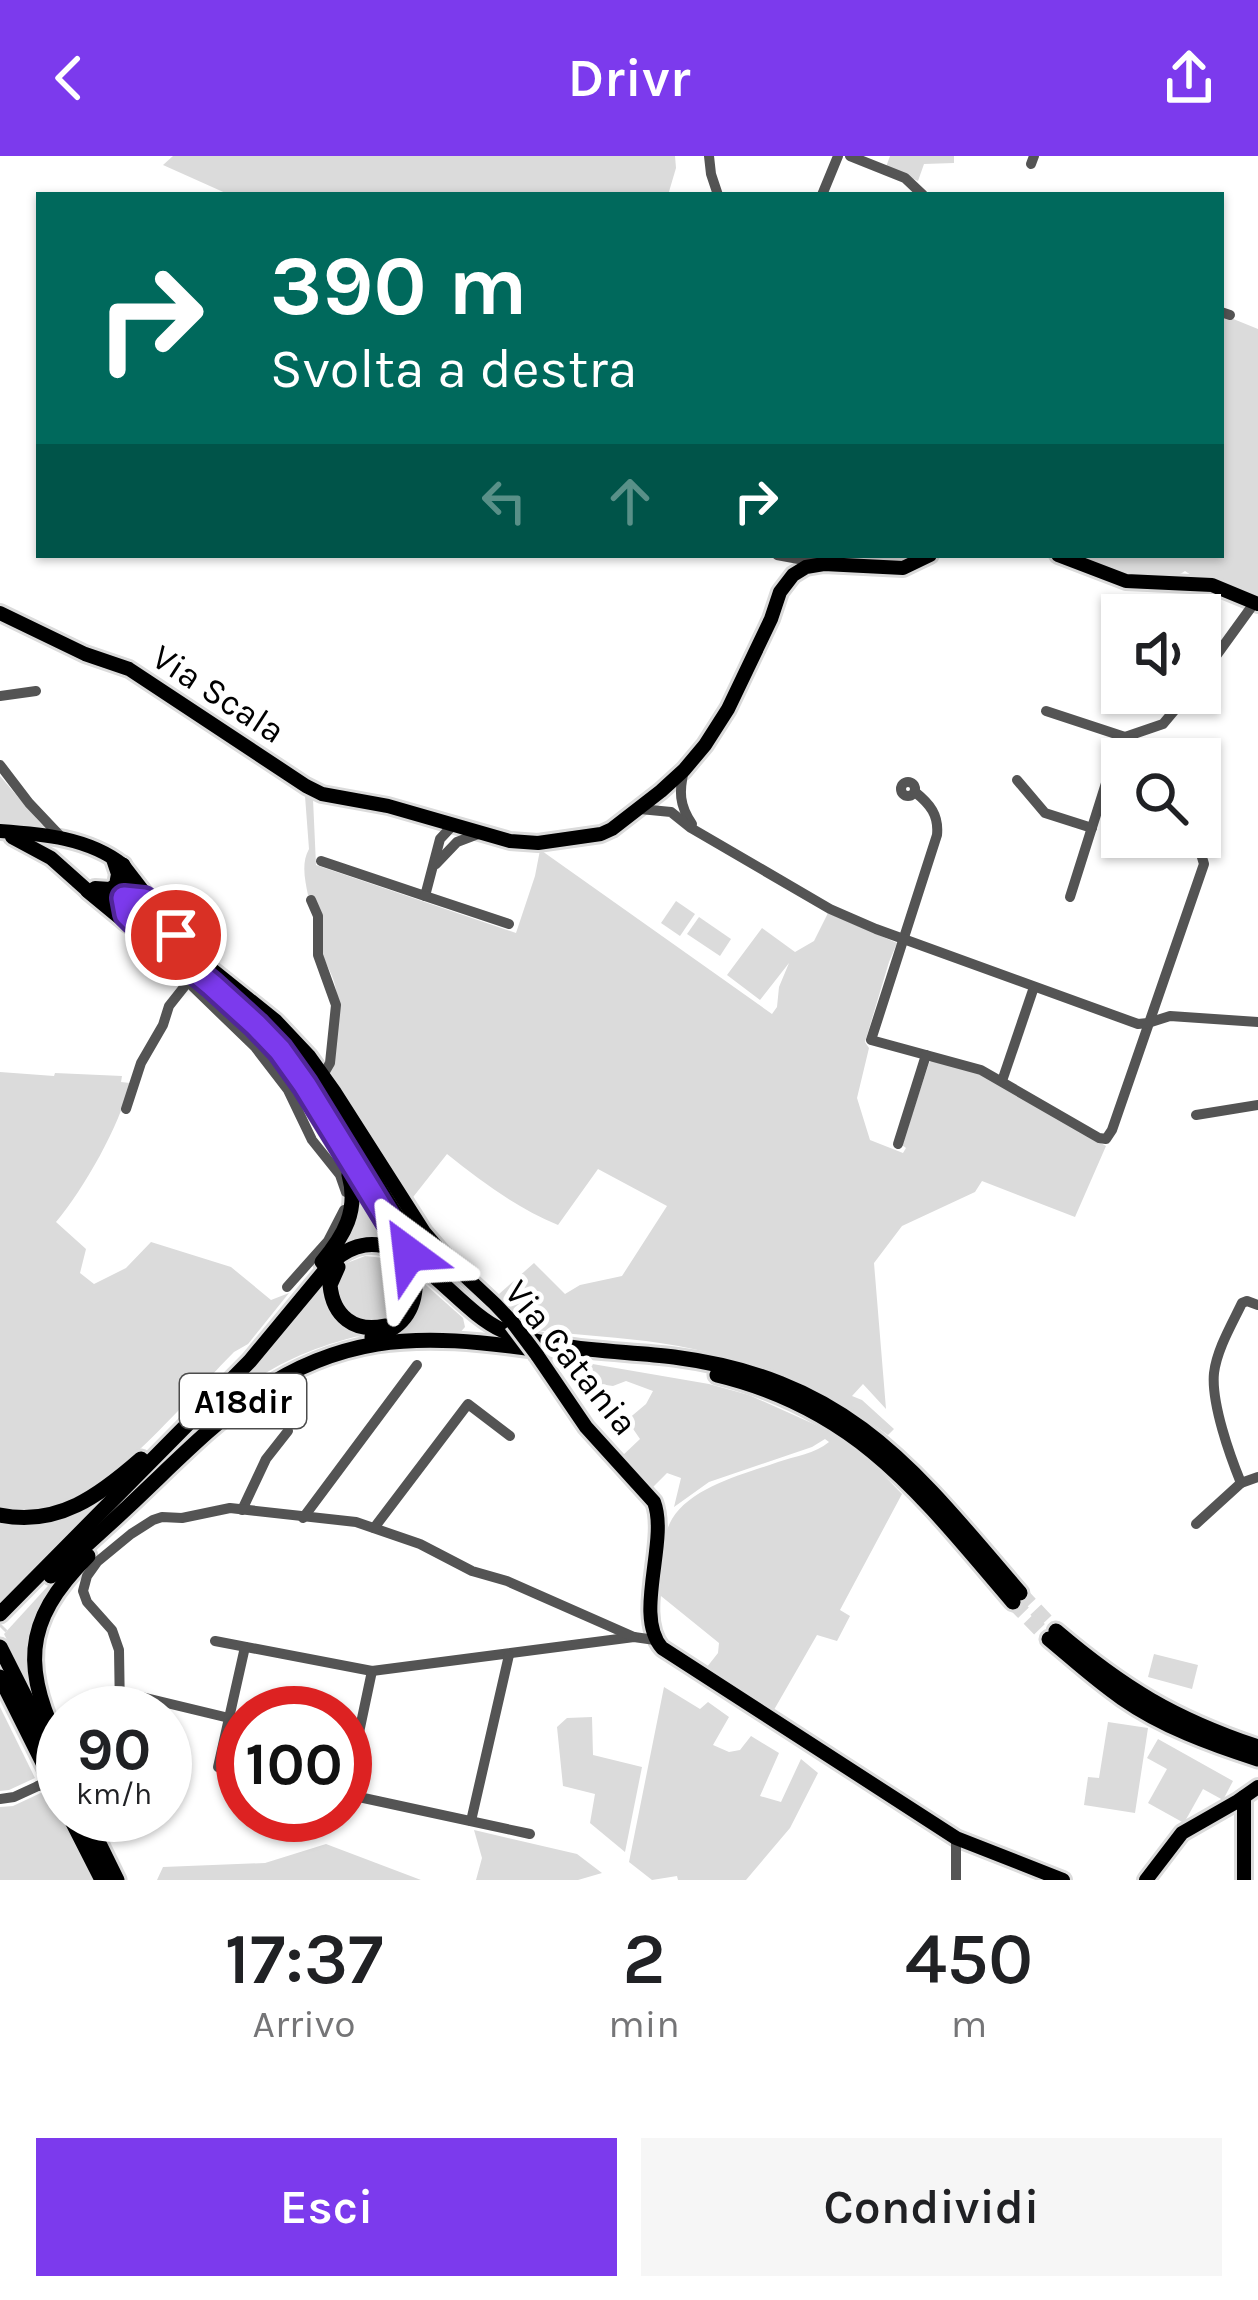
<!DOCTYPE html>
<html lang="it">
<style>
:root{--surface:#fff;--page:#f6f6f6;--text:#202124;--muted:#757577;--accent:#7c3aed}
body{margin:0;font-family:Karla,sans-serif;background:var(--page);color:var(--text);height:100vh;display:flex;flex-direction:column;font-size:45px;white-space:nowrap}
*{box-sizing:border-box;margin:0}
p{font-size:39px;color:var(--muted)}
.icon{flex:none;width:66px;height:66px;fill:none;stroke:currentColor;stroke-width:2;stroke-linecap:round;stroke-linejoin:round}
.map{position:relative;height:1724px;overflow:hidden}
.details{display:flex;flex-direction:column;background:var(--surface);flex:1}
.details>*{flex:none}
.guide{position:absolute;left:36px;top:36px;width:1188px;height:366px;border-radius:0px;box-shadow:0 3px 9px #0004;background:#00695c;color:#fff;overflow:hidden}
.controls{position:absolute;left:1101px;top:438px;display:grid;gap:24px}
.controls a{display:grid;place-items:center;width:120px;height:120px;border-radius:0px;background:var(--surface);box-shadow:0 3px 9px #0004;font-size:60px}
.speed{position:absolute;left:36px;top:1530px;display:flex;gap:24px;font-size:60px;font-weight:700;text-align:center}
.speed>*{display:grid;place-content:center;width:156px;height:156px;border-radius:50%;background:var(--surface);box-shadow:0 3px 9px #0004;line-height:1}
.speed small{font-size:30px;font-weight:400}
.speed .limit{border:18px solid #d22;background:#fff;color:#111}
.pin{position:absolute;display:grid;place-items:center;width:102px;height:102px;color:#fff;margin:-51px;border:6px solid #fff;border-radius:50%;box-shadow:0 3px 12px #0007}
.me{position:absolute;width:132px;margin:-66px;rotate:330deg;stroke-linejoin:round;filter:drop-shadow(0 0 9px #0008)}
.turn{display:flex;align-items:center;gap:42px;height:252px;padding:0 36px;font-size:54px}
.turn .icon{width:156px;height:156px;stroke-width:2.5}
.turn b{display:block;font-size:84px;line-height:102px}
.lanes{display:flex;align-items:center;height:114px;padding:0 36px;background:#0003;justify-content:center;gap:60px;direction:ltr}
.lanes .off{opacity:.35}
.eta{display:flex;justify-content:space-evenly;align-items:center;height:204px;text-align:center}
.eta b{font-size:72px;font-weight:600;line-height:84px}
.primary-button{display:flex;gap:24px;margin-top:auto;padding:24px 36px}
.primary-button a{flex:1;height:138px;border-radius:0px;background:var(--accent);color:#fff;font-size:48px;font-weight:600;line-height:138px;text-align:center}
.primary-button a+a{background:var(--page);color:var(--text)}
header{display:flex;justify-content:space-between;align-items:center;height:156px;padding:0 36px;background:var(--accent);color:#fff;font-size:54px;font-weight:600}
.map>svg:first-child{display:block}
.green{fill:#dbdbdb}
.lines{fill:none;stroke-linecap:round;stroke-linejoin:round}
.highway-tunnel{stroke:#d9d9d9;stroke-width:15;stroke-dasharray:15 8;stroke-linecap:butt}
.major-casing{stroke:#dbdbdb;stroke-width:20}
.highway-casing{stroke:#dbdbdb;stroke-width:21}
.minor{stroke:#545454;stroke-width:10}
.major{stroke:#000;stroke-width:14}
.highway{stroke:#000;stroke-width:15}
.major-bridge-casing{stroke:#dbdbdb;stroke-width:20;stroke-linecap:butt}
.highway-bridge-casing{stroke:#dbdbdb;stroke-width:21;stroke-linecap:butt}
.minor-bridge{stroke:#545454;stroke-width:10}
.major-bridge{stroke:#000;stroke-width:14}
.highway-bridge{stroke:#000;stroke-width:15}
.route-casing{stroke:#51269a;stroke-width:30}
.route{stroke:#7c3aed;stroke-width:21}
.labels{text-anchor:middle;stroke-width:10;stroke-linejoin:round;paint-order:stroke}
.shield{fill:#fff;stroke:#4c4c4c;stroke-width:3}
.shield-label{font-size:33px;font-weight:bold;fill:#000}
.street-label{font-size:36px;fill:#000;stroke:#fff}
</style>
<header><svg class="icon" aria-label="back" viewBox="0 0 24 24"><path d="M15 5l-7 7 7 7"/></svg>Drivr<svg class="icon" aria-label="share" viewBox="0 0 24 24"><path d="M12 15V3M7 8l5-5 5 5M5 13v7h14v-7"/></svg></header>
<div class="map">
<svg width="1258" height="1724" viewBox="0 0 1258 1724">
<rect width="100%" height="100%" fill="#fff"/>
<g class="green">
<polygon points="173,0 675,0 676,12 668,39 230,39 163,9"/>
<polygon points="890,0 954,0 954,7 924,8 918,25 886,11"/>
<path d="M1221 158 1258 173V442L1216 423 1191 419 1185 415C1156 437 1103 410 1072 399H1221Z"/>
<polygon points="0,620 49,677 0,671"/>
<path d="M305 640 313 643 316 709 516 777 535 720 540 694 542 695 772 858 777 851 779 831 789 807 760 844 727 819 762 772 795 796 814 785 828 757 897 787 889 806 865 886 869 892 857 942 870 984 903 997 906 992 902 989 929 907 933 903 980 917 1106 990 1075 1061 982 1025 975 1036 902 1070 874 1107 886 1253 863 1228 852 1240 862 1244 894 1273 888 1279C814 1225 737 1197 646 1185 605 1180 564 1178 524 1173L499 1138 534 1107 565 1138 580 1129 622 1120 667 1050 598 1013 558 1069C517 1052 482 1026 447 998L410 1045 329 917C334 887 342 859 335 829 332 816 323 805 321 792 318 771 328 752 308 739 305 724 301 707 309 693Z"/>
<polygon points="676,745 695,758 680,780 661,767"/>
<polygon points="699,761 731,783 720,800 687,778"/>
<path d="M0 916 54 920 55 917 122 920 121 926 130 927C120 969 84 1033 56 1066L86 1093 80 1117 94 1128 126 1112 151 1086 231 1111 271 1144 289 1137 248 1188 234 1196C191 1239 105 1343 48 1355 33 1357 15 1354 0 1354Z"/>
<polygon points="355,1033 390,1087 343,1090"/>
<path d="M365 1100 384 1102 399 1108C406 1139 402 1159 369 1168L339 1152 337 1118 347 1107Z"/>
<path d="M331 1112 329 1147 372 1177C297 1193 255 1219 196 1267Z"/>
<polygon points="419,1123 463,1162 465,1171 457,1180 382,1182 394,1176"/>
<path d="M546 1200 709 1228 749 1239 836 1278 876 1311 902 1338 840 1454 850 1460 837 1485 817 1479 771 1559 703 1516 718 1497 719 1487 656 1436C659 1413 660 1384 672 1363 691 1331 744 1318 778 1306 795 1300 815 1298 829 1286L825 1283 812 1291 709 1326 674 1351 681 1322 667 1317 652 1332 621 1301 640 1283 627 1264 646 1248 653 1235 626 1225 613 1230 599 1228Z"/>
<path d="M108 1339 0 1449V1367C48 1375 68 1365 108 1339Z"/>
<polygon points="57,1420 28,1518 24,1517 4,1478"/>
<polygon points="1154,1498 1198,1509 1192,1533 1148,1521"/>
<polygon points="664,1531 700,1553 708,1546 729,1561 713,1589 729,1596 740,1594 751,1580 779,1597 760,1640 781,1646 801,1603 818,1617 790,1672 746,1724 678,1724 677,1720 652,1724 629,1706"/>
<polygon points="0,1551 35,1622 9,1634 0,1635"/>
<polygon points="592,1561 593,1599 642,1611 625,1696 590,1667 595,1638 563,1630 557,1571 567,1562"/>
<polygon points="1108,1566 1148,1572 1135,1657 1084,1649 1088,1621 1099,1622"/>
<polygon points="1158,1583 1233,1625 1223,1644 1203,1633 1184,1667 1148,1647 1167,1613 1147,1602"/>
<polygon points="45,1635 91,1724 0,1724 0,1651 13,1650"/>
<polygon points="474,1674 577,1698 602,1717 578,1724 476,1724 482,1702"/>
<polygon points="326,1688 421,1724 157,1724 163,1711 265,1707"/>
</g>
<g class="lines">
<g class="highway-tunnel">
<polyline points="1020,1437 1056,1475"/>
<polyline points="1013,1446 1049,1483"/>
<polyline points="0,1471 2,1469"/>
</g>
<defs>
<g id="major">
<polyline points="1058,399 1126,425 1212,429 1258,448"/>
<polyline points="0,457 85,498 129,513 306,630 322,638 388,650 510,685 538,687 601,678 612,673 661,635 684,614 705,589 728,553 771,463 780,436 793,419 806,411 824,408 903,412 930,399"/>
<path d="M0 675C43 678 89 682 123 709L190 796 276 865 309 900 334 935 424 1076 449 1105 495 1148 513 1167"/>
<polyline points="12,681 51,702 88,735 111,743 140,742 152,753"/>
<polyline points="95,732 110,733 116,729 118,718 113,703"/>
<path d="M537 1199 586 1271 654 1346C669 1385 633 1459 662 1492L956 1682 1063 1724"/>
<polyline points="1146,1724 1182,1677 1238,1645 1258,1631"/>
<polyline points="1244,1724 1244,1641"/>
</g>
<g id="highway">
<path d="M123 709C129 726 122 741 127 758L218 834"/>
<polyline points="88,735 128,768"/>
<path d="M211 829C252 858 290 891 319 933 359 992 389 1060 438 1113"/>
<polyline points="265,884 297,925 398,1089"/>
<path d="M322 1106C344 1080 359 1054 349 1019"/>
<path d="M338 1111 330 1129C333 1160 354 1177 385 1170"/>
<path d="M372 1181C405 1172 418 1150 415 1116"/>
<path d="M717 1219C859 1253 922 1340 1013 1446"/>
<path d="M0 1359C58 1371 100 1339 141 1303"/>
<path d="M51 1420C86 1390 120 1359 153 1327 221 1262 279 1204 377 1188 429 1180 481 1186 533 1193"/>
<path d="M0 1458 250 1205 333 1105C397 1049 449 1151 502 1174 552 1196 621 1194 674 1201 849 1224 913 1312 1020 1437"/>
<path d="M1056 1475C1123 1532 1174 1563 1258 1591"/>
<path d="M1049 1483C1073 1503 1096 1524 1122 1542 1162 1570 1211 1588 1258 1603"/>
<polyline points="0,1491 63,1616"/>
<polyline points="0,1521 63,1647"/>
<path d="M63 1597C23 1514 20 1468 88 1400"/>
<polyline points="69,1659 102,1724"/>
<polyline points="85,1659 117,1724"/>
</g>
</defs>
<use href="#major" class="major-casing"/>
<use href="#highway" class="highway-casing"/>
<g class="minor">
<polyline points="709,0 711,18 718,39"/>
<polyline points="850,0 905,22 923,39"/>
<polyline points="1031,8 1034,0"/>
<polyline points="822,39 838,0"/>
<polyline points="1221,156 1230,159"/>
<polyline points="777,399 815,406"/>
<polyline points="1200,522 1255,446"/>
<polyline points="0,540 36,535"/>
<polyline points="1046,555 1125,581"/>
<polyline points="1133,603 1125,581 1163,568 1189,537"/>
<polyline points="0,609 29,647 63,683"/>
<path d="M684 614C679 635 679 649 692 668"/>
<polyline points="1017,624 1045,657 1092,672"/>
<circle cx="908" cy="633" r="7"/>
<path d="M915 636C930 648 939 659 937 679L871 884 981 914 1099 982 1106 983 1112 974 1204 708 1196 681"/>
<polyline points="640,653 671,656 691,672 830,753 876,773 1138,868 1148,867 1170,860 1258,866"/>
<polyline points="321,705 425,740 440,683 454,668"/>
<polyline points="436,708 457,686 478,678"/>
<polyline points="425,740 509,768"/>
<polyline points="1070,741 1107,624 1122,616"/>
<polyline points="311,744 318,760 318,799 336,849 330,907 323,919"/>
<polyline points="196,824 193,831 255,891 288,934 312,984 340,1019 346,1036"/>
<polyline points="1002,925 1034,831"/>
<polyline points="126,953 141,907 163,869 169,850 192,821"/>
<polyline points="1196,959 1258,949"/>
<polyline points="898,988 926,899"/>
<polyline points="287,1131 328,1085 344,1054"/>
<path d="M1241 1327C1230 1300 1211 1247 1214 1217 1217 1193 1232 1168 1242 1147L1247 1145 1258 1149"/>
<polyline points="242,1354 266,1303 288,1275"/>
<polyline points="303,1362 417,1209"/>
<polyline points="1196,1368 1241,1327 1258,1321"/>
<polyline points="374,1372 468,1248 510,1280"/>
<polyline points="215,1485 372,1515 634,1481 655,1484"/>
<polyline points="121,1536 229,1562"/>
<polyline points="120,1557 119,1494 112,1474 87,1446 83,1435 87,1420 97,1406 131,1378 153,1364 162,1361 182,1362 230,1352 356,1366 420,1388 472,1415 507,1425 634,1481"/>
<polyline points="243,1616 218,1611 245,1491"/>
<polyline points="345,1638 530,1678"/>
<polyline points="346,1638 372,1515"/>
<polyline points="0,1643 14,1641 38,1630"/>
<polyline points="471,1665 509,1499"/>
<polyline points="956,1682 956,1724"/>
</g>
<use href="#major" class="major"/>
<use href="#highway" class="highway"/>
<defs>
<polyline id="major-bridge" points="513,1167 537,1199"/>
<polyline id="highway-bridge" points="398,1089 409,1117"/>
</defs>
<use href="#major-bridge" class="major-bridge-casing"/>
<use href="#highway-bridge" class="highway-bridge-casing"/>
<polyline class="minor-bridge" points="38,1630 63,1617"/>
<use href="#major-bridge" class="major-bridge"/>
<use href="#highway-bridge" class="highway-bridge"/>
</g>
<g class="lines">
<defs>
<polyline id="route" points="176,779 144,744 124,742 127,758 133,764 212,829 256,869 280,894 305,929 409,1098"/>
</defs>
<use href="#route" class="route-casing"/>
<use href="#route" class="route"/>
</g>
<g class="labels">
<rect class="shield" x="180" y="1218" width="126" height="54" rx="9"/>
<g class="shield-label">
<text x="243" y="1257">A18dir</text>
</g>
<g class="street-label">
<text transform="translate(219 537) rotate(33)" y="13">Via Scala</text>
<text transform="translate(572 1201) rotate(51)" y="13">Via Catania</text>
</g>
</g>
</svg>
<div class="controls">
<a><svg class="icon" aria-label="sound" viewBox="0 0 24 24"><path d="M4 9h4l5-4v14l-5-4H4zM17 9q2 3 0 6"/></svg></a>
<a><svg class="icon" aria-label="search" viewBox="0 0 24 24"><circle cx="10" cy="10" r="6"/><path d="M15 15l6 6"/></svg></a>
</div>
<div class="speed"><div>90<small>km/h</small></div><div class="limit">100</div></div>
<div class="pin" style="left:176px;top:779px;background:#d93025"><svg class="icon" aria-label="arrive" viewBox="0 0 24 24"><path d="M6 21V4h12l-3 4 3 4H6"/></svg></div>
<svg class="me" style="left:409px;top:1098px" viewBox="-20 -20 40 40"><path d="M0-17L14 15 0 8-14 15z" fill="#7c3aed" stroke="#fff" stroke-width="4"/></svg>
<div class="guide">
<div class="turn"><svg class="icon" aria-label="right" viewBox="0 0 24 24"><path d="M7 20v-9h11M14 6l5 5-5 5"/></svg><div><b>390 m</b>Svolta a destra</div></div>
<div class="lanes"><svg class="icon off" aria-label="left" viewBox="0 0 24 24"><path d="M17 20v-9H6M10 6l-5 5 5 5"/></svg><svg class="icon off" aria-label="ahead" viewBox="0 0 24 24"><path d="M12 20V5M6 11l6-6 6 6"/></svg><svg class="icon" aria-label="right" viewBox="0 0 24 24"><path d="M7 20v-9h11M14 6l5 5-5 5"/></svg></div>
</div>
</div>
<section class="details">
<div class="eta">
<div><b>17:37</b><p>Arrivo</p></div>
<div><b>2</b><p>min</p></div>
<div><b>450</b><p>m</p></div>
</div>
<div class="primary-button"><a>Esci</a><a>Condividi</a></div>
</section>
